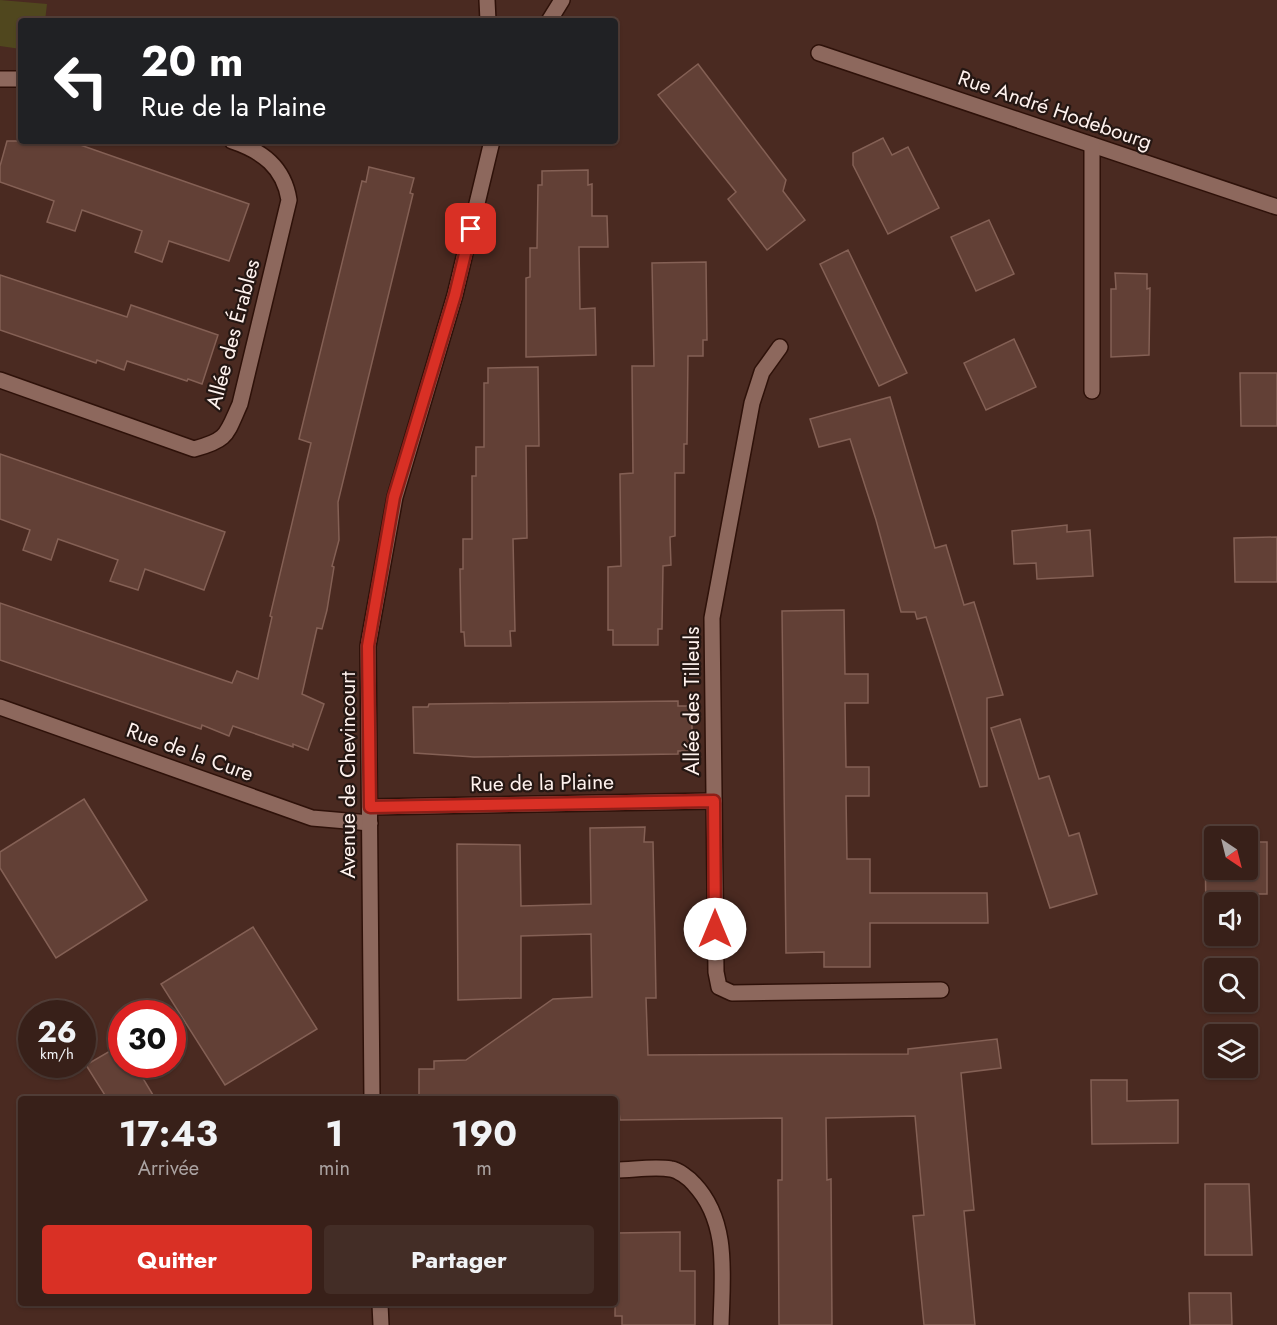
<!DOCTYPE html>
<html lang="fr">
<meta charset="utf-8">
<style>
:root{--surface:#382019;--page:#432d26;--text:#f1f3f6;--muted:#aba3a2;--line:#523e38;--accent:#d93025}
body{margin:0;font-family:Jost,sans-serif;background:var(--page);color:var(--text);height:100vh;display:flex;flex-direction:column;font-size:22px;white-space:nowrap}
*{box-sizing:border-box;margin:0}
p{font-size:20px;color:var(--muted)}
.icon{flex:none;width:33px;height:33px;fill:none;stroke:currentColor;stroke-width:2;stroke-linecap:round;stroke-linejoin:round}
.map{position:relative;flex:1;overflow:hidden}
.panel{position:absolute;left:18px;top:1096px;width:600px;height:210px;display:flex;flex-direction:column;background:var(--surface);border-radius:6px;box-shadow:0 2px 4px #0004,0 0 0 2px var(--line)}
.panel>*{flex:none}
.top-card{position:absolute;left:18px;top:18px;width:600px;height:126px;border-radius:6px;box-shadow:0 2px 4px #0004,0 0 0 2px var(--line);background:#202124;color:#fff;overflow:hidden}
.needle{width:39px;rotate:145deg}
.buttons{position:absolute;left:1204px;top:826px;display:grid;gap:12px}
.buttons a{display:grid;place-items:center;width:54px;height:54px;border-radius:6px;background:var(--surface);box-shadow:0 2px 4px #0004,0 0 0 2px var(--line);font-size:30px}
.speed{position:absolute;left:18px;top:1000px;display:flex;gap:12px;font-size:30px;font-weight:700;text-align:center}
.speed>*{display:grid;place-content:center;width:78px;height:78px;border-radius:50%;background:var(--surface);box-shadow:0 2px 4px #0004,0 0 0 2px var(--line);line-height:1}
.speed small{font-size:15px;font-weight:400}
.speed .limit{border:9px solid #d22;background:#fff;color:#111}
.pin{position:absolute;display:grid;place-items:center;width:51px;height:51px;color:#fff;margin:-26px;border-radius:12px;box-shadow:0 3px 9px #0006}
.me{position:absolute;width:66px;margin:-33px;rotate:0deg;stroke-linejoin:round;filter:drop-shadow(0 0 4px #0008)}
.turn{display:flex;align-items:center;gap:21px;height:126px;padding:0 24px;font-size:27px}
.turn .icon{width:78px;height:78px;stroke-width:2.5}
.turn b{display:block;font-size:42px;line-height:51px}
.eta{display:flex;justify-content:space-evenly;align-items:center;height:102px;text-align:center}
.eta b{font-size:36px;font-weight:700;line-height:42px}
.primary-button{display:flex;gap:12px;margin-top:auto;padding:12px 24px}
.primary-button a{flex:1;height:69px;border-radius:6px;background:var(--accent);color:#fff;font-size:24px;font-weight:700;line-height:69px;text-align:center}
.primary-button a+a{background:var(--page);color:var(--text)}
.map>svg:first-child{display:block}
.grass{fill:#50471e}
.building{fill:#624036;stroke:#846055;stroke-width:1.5}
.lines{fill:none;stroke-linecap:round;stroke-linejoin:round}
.minor-casing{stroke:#2e1109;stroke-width:18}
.minor{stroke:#8d685d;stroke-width:15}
.route-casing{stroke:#8d1f18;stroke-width:15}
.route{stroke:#d93025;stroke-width:10}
.labels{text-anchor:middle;stroke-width:4.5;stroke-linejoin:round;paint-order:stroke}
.street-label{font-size:21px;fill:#fff2ee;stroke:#251713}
</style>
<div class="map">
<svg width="1277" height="1325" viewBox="0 0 1277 1325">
<rect width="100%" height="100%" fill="#4a2a21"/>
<polygon class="grass" points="0,0 47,4 45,21 21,21 21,49 0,46"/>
<g class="building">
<polygon points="698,64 786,180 783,191 805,220 767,250 728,199 736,192 658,95"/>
<polygon points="883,138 892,155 908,147 939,208 888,234 853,165 853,153"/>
<polygon points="7,141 69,141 249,204 229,261 169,241 162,262 135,252 142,231 82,210 75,231 47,222 54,201 0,182 0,166"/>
<polygon points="369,167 414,178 410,193 413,194 338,502 339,540 332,566 334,567 327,610 322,629 317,628 302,694 324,704 308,750 293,744 293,747 233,726 229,736 202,725 201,729 0,660 0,603 232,683 237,671 258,679 272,617 270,616 311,443 299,439 362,181 366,182"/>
<polygon points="588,170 588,185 592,184 592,216 607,216 608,247 579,247 580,309 595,308 596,355 526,357 526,278 530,277 530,248 537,248 538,185 542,185 542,171"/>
<polygon points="989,220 1014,274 976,291 951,237"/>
<polygon points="848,250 907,373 879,386 820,264"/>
<polygon points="706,262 707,340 703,340 703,356 688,356 687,444 684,444 684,473 675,473 675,536 670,537 671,565 663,566 662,629 658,629 658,645 613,645 613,630 608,630 608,567 621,566 620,474 633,473 632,366 654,366 652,263"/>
<polygon points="1115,273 1147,274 1147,289 1150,288 1149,355 1111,357 1111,289 1116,289"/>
<polygon points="0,275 127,317 131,305 218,335 202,384 188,379 187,381 127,361 124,370 97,360 96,363 0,330"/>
<polygon points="1014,339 1036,387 986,410 964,363"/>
<polygon points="538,367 539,446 526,446 527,538 513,539 515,631 510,631 511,646 465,646 464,632 461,632 460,569 463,569 463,539 472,539 472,476 476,476 476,447 484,447 484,383 488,383 488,368"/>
<polygon points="1240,373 1277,373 1277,426 1241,426"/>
<polygon points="890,397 935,548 946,545 964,605 974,602 1003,695 987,698 987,786 980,787 926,617 917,619 915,612 901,612 876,520 850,439 819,447 810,419"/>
<polygon points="0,454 225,532 204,590 145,569 138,590 110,581 118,560 58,539 51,560 23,550 30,530 0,519"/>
<polygon points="1067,525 1067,532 1090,530 1093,576 1037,579 1036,563 1014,564 1012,531"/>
<polygon points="1277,537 1277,582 1235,582 1234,538"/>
<polygon points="844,610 845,674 868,674 868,703 845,703 846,767 869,767 869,796 846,796 847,859 870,859 870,893 987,893 988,923 870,923 870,967 824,967 824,952 786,953 782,611"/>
<polygon points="678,701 678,706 692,706 692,751 678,751 678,754 474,757 414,753 413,707 428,707 429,704"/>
<polygon points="1020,719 1039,779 1049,776 1069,836 1079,833 1097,894 1050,908 991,728"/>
<polygon points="84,799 147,900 56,958 0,868 0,852"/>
<polygon points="645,827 644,842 653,842 655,940 656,998 646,998 648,1055 908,1054 908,1049 997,1039 1001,1068 961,1073 974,1210 964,1211 975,1325 924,1325 913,1216 924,1215 915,1116 826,1118 827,1180 831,1179 832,1325 779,1325 778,1180 782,1180 782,1118 620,1120 619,1112 615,1112 615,1100 419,1100 419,1069 434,1069 434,1061 466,1060 553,999 592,997 591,934 521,936 521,998 458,1000 457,844 520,845 521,906 591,904 590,828"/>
<polygon points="1248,842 1267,842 1267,894 1256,894 1256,915 1248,915 1248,903 1215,903 1215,915 1206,916 1205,843 1215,843 1215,870 1248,870"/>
<polygon points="253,927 317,1029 225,1085 161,984"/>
<polygon points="122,1044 122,1065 135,1065 156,1100 108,1100 86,1065"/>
<polygon points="1091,1080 1127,1080 1127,1101 1178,1100 1178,1143 1092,1144"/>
<polygon points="1205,1184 1249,1184 1252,1255 1205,1255"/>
<polygon points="680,1232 680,1271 695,1271 695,1325 622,1325 622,1316 615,1316 616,1233"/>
<polygon points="1189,1293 1231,1293 1232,1325 1190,1325"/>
</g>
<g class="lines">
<defs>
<g id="minor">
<polyline points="487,0 488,21"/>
<polyline points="549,21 562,0"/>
<polyline points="819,53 1277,207"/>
<polyline points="0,79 21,79"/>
<polyline points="1092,145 1092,391"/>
<polyline points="780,347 762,372 752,403 712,618 716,972 719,987 732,993 941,990"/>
<path d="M0 380 194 449C228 440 226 435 240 404L289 200C284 167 262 151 232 141"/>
<polyline points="0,707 312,818 370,823"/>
<polyline points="370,807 714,801"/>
<polyline points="372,1100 368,646 395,497 455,295 492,141"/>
<path d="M615 1170C633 1170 653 1166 671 1169 678 1170 689 1178 694 1184 730 1222 722 1277 721 1325"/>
<polyline points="380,1304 381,1325"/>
</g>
</defs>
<use href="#minor" class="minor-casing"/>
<use href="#minor" class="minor"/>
</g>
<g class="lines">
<defs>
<polyline id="route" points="471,229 455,295 394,497 368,646 370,807 714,801 715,929"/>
</defs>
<use href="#route" class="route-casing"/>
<use href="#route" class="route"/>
</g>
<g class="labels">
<g class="street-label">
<text transform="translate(1055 110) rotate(19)" y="7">Rue André Hodebourg</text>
<text transform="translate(233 334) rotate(-75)" y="7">Allée des Érables</text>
<text transform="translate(692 701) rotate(-90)" y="7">Allée des Tilleuls</text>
<text transform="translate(190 752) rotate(20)" y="7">Rue de la Cure</text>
<text transform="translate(348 775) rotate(-90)" y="7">Avenue de Chevincourt</text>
<text transform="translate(542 783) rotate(-1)" y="7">Rue de la Plaine</text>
</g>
</g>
</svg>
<div class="buttons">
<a><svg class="needle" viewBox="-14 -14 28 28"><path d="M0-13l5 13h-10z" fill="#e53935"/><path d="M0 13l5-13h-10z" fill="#aba3a2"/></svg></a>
<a><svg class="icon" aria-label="sound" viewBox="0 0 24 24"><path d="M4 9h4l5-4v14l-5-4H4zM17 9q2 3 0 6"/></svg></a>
<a><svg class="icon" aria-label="search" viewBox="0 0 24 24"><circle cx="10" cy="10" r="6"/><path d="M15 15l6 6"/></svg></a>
<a><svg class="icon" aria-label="layers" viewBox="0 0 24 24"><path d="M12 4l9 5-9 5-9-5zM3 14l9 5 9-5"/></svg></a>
</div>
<div class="speed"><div>26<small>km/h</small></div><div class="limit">30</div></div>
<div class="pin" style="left:471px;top:229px;background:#d93025"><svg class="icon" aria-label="arrive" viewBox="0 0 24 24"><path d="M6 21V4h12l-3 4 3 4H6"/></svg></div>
<svg class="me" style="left:715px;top:929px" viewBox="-20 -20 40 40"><circle r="19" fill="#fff"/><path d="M0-13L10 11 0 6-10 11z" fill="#d93025"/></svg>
<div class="top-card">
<div class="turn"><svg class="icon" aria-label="left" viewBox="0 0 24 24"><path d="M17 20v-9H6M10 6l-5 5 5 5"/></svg><div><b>20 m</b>Rue de la Plaine</div></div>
</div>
<section class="panel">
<div class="eta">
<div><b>17:43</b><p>Arrivée</p></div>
<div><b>1</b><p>min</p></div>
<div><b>190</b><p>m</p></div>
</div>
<div class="primary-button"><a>Quitter</a><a>Partager</a></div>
</section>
</div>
